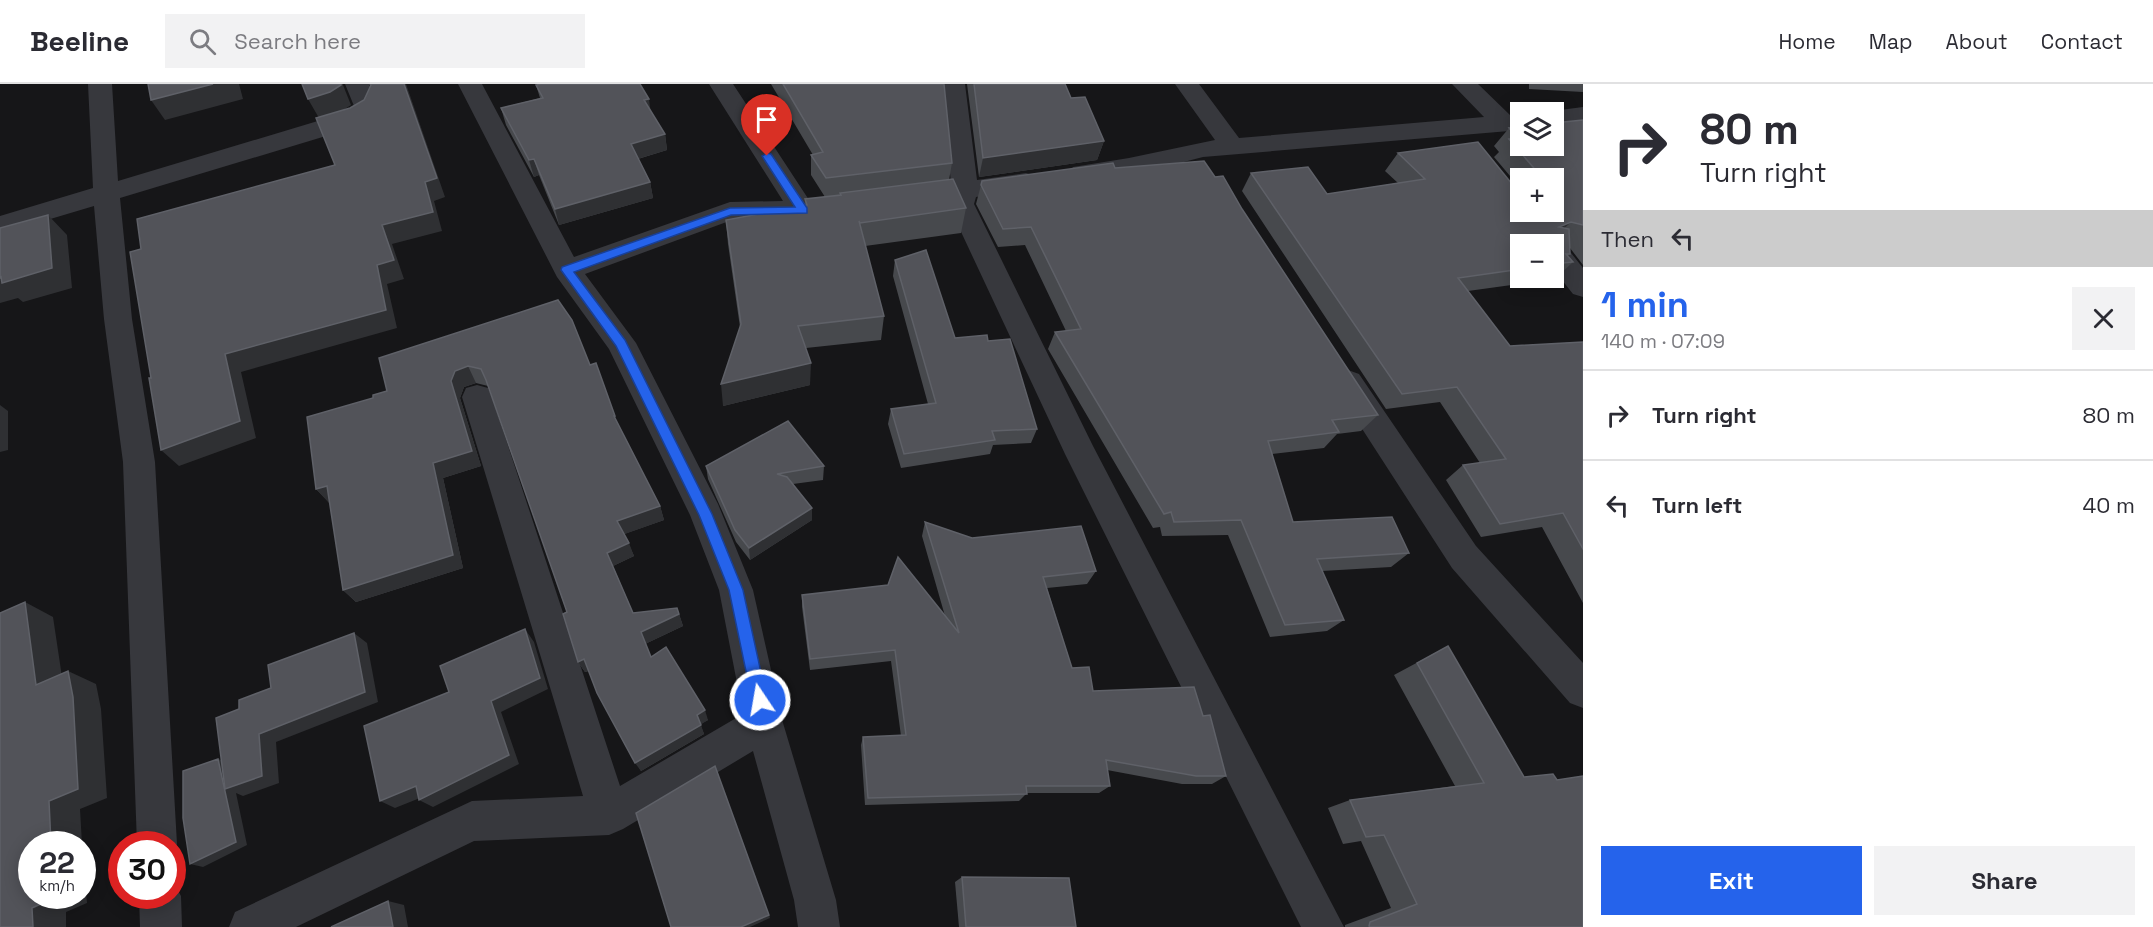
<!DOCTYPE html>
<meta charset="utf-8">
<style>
:root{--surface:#fff;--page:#f2f2f3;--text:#2b2b33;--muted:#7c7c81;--line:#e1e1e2;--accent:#2563eb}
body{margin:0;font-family:"Space Grotesk",sans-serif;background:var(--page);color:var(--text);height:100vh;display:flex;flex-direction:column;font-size:22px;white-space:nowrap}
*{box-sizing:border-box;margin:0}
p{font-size:20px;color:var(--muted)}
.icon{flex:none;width:33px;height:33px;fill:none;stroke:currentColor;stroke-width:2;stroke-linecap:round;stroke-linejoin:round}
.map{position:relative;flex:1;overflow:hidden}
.panel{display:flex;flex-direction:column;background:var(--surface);width:570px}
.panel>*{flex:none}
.guide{background:#fff;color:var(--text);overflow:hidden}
.buttons{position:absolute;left:1510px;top:18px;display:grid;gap:12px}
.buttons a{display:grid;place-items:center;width:54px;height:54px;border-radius:0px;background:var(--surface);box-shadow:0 3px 15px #0003;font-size:30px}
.speed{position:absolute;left:18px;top:747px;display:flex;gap:12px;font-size:30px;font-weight:700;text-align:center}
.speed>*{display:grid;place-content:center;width:78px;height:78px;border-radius:50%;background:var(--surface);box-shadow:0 3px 15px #0003;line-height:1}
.speed small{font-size:15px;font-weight:400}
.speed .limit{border:9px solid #d22;background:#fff;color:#111}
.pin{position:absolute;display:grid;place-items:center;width:51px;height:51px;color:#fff;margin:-62px -26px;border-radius:50% 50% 50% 0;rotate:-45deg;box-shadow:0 0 6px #0007}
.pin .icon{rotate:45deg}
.me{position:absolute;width:66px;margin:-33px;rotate:348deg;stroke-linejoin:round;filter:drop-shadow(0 0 4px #0008)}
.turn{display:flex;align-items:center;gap:21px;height:126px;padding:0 18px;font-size:27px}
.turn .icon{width:78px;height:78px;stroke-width:2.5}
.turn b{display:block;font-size:42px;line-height:51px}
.then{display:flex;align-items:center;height:57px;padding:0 18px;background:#0003;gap:12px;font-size:22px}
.round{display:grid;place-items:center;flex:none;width:63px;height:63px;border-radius:0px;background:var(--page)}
.headline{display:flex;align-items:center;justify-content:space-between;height:102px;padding:0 18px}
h1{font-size:36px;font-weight:700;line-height:45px;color:var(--accent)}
.primary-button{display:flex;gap:12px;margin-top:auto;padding:12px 18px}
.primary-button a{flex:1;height:69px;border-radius:0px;background:var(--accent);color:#fff;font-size:24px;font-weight:700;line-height:69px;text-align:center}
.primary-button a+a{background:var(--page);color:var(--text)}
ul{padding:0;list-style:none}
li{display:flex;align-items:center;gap:18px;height:90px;padding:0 18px;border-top:2px solid var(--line)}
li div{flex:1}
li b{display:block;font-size:22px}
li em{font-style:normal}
header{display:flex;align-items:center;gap:36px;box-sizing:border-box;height:84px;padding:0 30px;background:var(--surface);border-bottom:2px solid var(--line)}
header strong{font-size:28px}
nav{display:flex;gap:33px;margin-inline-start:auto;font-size:21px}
.search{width:420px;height:54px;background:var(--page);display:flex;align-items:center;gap:15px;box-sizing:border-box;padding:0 21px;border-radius:0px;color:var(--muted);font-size:22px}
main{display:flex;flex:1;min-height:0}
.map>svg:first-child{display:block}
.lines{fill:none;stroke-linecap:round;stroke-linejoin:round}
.street{fill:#37383d;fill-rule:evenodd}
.wall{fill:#47494d;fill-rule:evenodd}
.shaded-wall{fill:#2f3033}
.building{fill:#525359;stroke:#5f6168;stroke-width:1.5}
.route{fill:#2563eb;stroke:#184099;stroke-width:1.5}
</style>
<header>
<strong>Beeline</strong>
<div class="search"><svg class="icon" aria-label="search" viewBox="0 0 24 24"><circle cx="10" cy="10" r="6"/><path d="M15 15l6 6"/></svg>Search here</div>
<nav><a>Home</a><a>Map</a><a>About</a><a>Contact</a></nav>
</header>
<main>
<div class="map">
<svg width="1583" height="843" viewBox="0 0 1583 843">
<rect width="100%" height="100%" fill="#161618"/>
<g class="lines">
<g class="street">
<polygon points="88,0 112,0 118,97 341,30 354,22 345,0 369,0 378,22 372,34 359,42 120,114 132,235 155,378 177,760 172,771 172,760 137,760 123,378 104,235 94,122 0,150 0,132 93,104"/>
<polygon points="458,0 482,0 574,173 730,118 783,117 709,0 733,0 809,116 826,119 830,125 826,131 803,136 732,136 585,190 636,259 718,420 753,506 783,639 836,816 840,843 798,843 794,816 753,667 623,745 609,751 474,757 296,843 229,843 235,828 472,717 583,712 462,313 466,304 477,301 488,304 492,313 620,702 743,630 719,506 690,431 609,265 557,193"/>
<polygon points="941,0 965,0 977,96 1026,89 1035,92 1039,98 1035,104 976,113 974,120 1093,362 1344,843 1301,843 1065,370 948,120 949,117 913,122 904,119 900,113 904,107 951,99"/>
<polygon points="1175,0 1199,0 1239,54 1484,33 1452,0 1478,0 1510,31 1521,30 1521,46 1203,73 1129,92 1082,98 1073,95 1069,89 1073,83 1129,74 1215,56"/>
<polygon points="1583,23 1583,39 1554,42 1554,28 1545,28"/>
<polygon points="1554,157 1564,160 1583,184 1583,213 1573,210 1554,186 1554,160 1544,160"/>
<polygon points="1348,286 1359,290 1476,462 1583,579 1583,624 1570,619 1452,484 1337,306 1333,298 1337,290"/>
<polygon points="172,796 181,812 182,843 140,843 139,812 172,812"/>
</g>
</g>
<g class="wall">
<polygon points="771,0 944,0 952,79 949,96 966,124 961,149 865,162 884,232 881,256 806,264 810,301 723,322 740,243 728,160 726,136 805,121 805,115 825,113 811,91 811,71 813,71"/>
<polygon points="967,0 1065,0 1071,14 1104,57 1097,76 979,93"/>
<polygon points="1529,0 1583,0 1583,8 1529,5"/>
<polygon points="536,1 650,27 665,50 667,66 638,75 650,98 653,114 559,141 539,91 534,93 506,41 501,24 540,14"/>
<path d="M1583 36V181L1570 164V170L1568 172 1573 178 1555 195 1468 207 1510 262 1583 258V519L1542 443 1481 453 1446 396 1463 381 1480 379 1440 318 1386 325 1242 107 1251 89 1327 110 1398 99 1385 87 1398 69 1521 128H1554V94H1521V105L1494 73 1499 68 1494 62 1509 44ZM1521 160H1554V194H1521Z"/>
<polygon points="1115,84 1215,93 1242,125 1378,331 1361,347 1337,350 1324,364 1272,370 1293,438 1409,469 1391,483 1322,487 1344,536 1327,547 1270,553 1228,451 1162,452 1160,443 1153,444 1048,265 1055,248 1066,247 1025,161 998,163 976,120 981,101"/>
<polygon points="895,176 955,254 988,257 1037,345 1031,359 993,361 990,370 901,384 888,340 891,325 928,320 893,192"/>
<polygon points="379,274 590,281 619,342 660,422 664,436 624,450 634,472 613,482 633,529 677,524 683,542 645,560 651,573 708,636 700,640 704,650 641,687 589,587 585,588 578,578 567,528 488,302 476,299 464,303 460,314 481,382 443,394 463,484 356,518 343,506 330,419 316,405 373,314 387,307"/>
<polygon points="706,382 824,382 823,396 793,400 812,424 812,436 750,476 736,458 708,395"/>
<polygon points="925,438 972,454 1096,487 1087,500 1047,504 1072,584 1093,607 1203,632 1226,692 1212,700 1182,700 1107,686 1110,702 1099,709 1027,709 1019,717 865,721 861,661 863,653 901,652 891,577 810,586 802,523 802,511 888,501 945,532 922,452"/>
<polygon points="1448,562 1524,693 1557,696 1583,843 1345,843 1345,841 1391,824 1361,757 1343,760 1328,724 1350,716 1455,702 1394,591"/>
<polygon points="962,793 1076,843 959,843 955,798"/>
</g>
<g class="shaded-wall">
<polygon points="213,0 239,0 243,15 165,36 151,16"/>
<polygon points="341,0 343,0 343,1 351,21 340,28 319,34 308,15"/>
<polygon points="404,0 406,0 445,113 434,117 442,147 392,160 404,195 387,200 397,244 241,288 256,354 179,382 161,366 225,270 377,181 382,141 425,98"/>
<polygon points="649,15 651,31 644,16"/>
<polygon points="665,50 667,66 634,76 631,60"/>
<polygon points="1104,57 1097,76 979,93 983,74"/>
<polygon points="534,75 539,91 534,93 529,76"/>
<polygon points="650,98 653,114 559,141 555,125"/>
<polygon points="48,131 67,151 72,204 23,218 18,214 0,219 0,194"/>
<polygon points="1571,138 1553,155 1559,143"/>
<polygon points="811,279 810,301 723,322 721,300"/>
<polygon points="468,282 476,299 464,303 460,314 481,382 443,394 463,484 356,518 343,506 433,379 451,297 455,287"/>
<polygon points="0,321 8,327 8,366 0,368"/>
<polygon points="327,402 340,416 329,419 316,405"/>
<polygon points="660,422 664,436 622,451 617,437"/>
<polygon points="812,424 812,436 750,476 749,464"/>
<polygon points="629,459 634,472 613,482 607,469"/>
<polygon points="25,518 53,533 65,613 36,601"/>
<polygon points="679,530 683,542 645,560 641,548"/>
<polygon points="525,545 534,558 548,605 501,628 519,680 433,723 419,716 491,617"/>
<polygon points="354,549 367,559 378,618 276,658 279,699 243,712 236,709 247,761 203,783 190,780 218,675 230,679 259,650"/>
<polygon points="584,575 591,586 585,588 578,578"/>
<polygon points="68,587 96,600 101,625 107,714 80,725 82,760 51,760 49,717"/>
<polygon points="705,626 708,636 700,641 697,631"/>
<polygon points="701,641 704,650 641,687 635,679"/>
<polygon points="416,702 430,710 395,724 380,717"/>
<polygon points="82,763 87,819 66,828 66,843 33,843 32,824 54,812 82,812"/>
<polygon points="388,817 404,821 408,843 393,843"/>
<polygon points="769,831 770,834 750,843 741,843"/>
</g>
<g class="building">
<polygon points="148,0 213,0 151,16"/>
<polygon points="302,0 341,0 341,1 330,8 308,15"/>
<polygon points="370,0 404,0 437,94 425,98 433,128 382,141 394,176 377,181 386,226 225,270 240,337 161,366 149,294 151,294 130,168 141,165 137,135 335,81 316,34 350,24 364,16 371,1"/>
<polygon points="541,0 640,0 649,15 644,16 665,50 631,60 650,98 555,125 534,75 529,76 501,24 543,14 536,1"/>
<polygon points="783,0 944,0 952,79 826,94 811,71 823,68"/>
<polygon points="974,0 1065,0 1071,14 1085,13 1104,57 983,74"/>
<polygon points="1583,36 1583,141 1571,138 1559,143 1569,145 1570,170 1566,170 1573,178 1554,180 1554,160 1521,160 1521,185 1458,194 1510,262 1583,258 1583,465 1563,429 1500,440 1463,381 1506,375 1457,303 1402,310 1251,89 1308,83 1327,110 1425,95 1398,69 1478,58 1521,111 1521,128 1554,128 1554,94 1539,94 1539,90 1509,55 1517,54 1509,44 1521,43 1521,62 1554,62 1554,39"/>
<polygon points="1204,77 1215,93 1223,92 1242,125 1378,331 1332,336 1339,348 1268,357 1293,438 1392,433 1409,469 1317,475 1344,536 1285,541 1241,436 1174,438 1171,428 1164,430 1055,248 1081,245 1031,143 1003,145 981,101 982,97 1113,79 1115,84"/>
<polygon points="953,95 966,124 860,139 859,137 884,232 798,242 811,279 721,300 741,240 726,136 807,121 805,115 841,111 840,109"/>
<polygon points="48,131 52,184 2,199 1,193 0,194 0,144"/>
<polygon points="926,166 955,254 987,251 988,257 1010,255 1037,345 992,347 995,356 904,370 891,325 936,319 895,176"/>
<polygon points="558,216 572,236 590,281 596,279 615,332 614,332 660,422 617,437 629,459 607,469 633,529 677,524 679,530 641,548 651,573 666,563 705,626 697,631 701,641 635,679 597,609 584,575 578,578 563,530 567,528 486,296 481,285 468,282 455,287 451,297 472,367 433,379 453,471 343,506 327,402 316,405 307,333 373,314 373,311 387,307 379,274"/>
<polygon points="788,337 824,382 777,390 787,393 812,424 749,464 735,446 706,382"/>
<polygon points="925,438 972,454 1081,442 1096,487 1043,493 1072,584 1089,583 1093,607 1194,603 1203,632 1210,631 1226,692 1196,692 1106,676 1110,702 1026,702 1027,710 868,714 863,653 906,651 895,566 810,575 802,511 888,501 898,473 959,549"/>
<polygon points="25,518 36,601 68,587 73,613 78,705 49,717 51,760 32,760 32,812 54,812 54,814 32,824 33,843 0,843 0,529"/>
<polygon points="525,545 540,594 491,617 509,671 419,716 416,702 380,717 364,642 449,608 440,582"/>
<polygon points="354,549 365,608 259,650 262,692 225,705 216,634 239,625 239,616 271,604 268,581"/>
<polygon points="1448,562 1524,693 1553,690 1557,696 1583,692 1583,843 1370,843 1369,842 1370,838 1417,820 1384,751 1366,753 1350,716 1484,699 1417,579"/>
<polygon points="218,675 236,758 190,780 183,734 183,687"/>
<polygon points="715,682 769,831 741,843 671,843 636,729"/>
<polygon points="962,793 1069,794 1076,843 966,843"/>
<polygon points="388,817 393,843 331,843"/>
</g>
<polygon class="route" points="767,69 771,70 807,124 807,129 731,131 574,188 625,256 712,430 743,506 767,616 765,622 760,624 754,622 752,616 729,506 699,431 616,262 561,186 562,183 730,124 795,123 762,72"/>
</svg>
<div class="buttons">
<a><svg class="icon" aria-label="layers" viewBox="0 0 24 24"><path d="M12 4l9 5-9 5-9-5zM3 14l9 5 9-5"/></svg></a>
<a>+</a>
<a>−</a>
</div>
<div class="speed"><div>22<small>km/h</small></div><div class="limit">30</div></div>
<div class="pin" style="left:767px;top:72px;background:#d93025"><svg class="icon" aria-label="arrive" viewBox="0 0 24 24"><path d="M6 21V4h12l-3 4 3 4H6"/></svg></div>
<svg class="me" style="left:760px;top:616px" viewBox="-20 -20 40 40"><circle r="17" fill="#2563eb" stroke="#fff" stroke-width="3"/><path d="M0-11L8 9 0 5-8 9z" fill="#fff"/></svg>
</div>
<section class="panel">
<div class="guide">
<div class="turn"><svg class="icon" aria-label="right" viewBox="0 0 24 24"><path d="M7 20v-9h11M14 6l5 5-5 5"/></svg><div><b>80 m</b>Turn right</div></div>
<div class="then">Then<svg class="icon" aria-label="left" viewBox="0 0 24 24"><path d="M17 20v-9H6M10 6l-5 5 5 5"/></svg></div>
</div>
<div class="headline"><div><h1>1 min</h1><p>140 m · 07:09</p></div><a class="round"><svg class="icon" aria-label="close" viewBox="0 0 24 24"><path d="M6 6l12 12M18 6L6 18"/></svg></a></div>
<ul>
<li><svg class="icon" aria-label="right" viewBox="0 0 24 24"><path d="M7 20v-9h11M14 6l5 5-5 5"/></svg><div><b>Turn right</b></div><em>80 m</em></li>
<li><svg class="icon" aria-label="left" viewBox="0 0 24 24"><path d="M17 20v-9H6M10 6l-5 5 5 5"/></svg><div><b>Turn left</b></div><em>40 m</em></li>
</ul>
<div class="primary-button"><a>Exit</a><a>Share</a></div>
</section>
</main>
